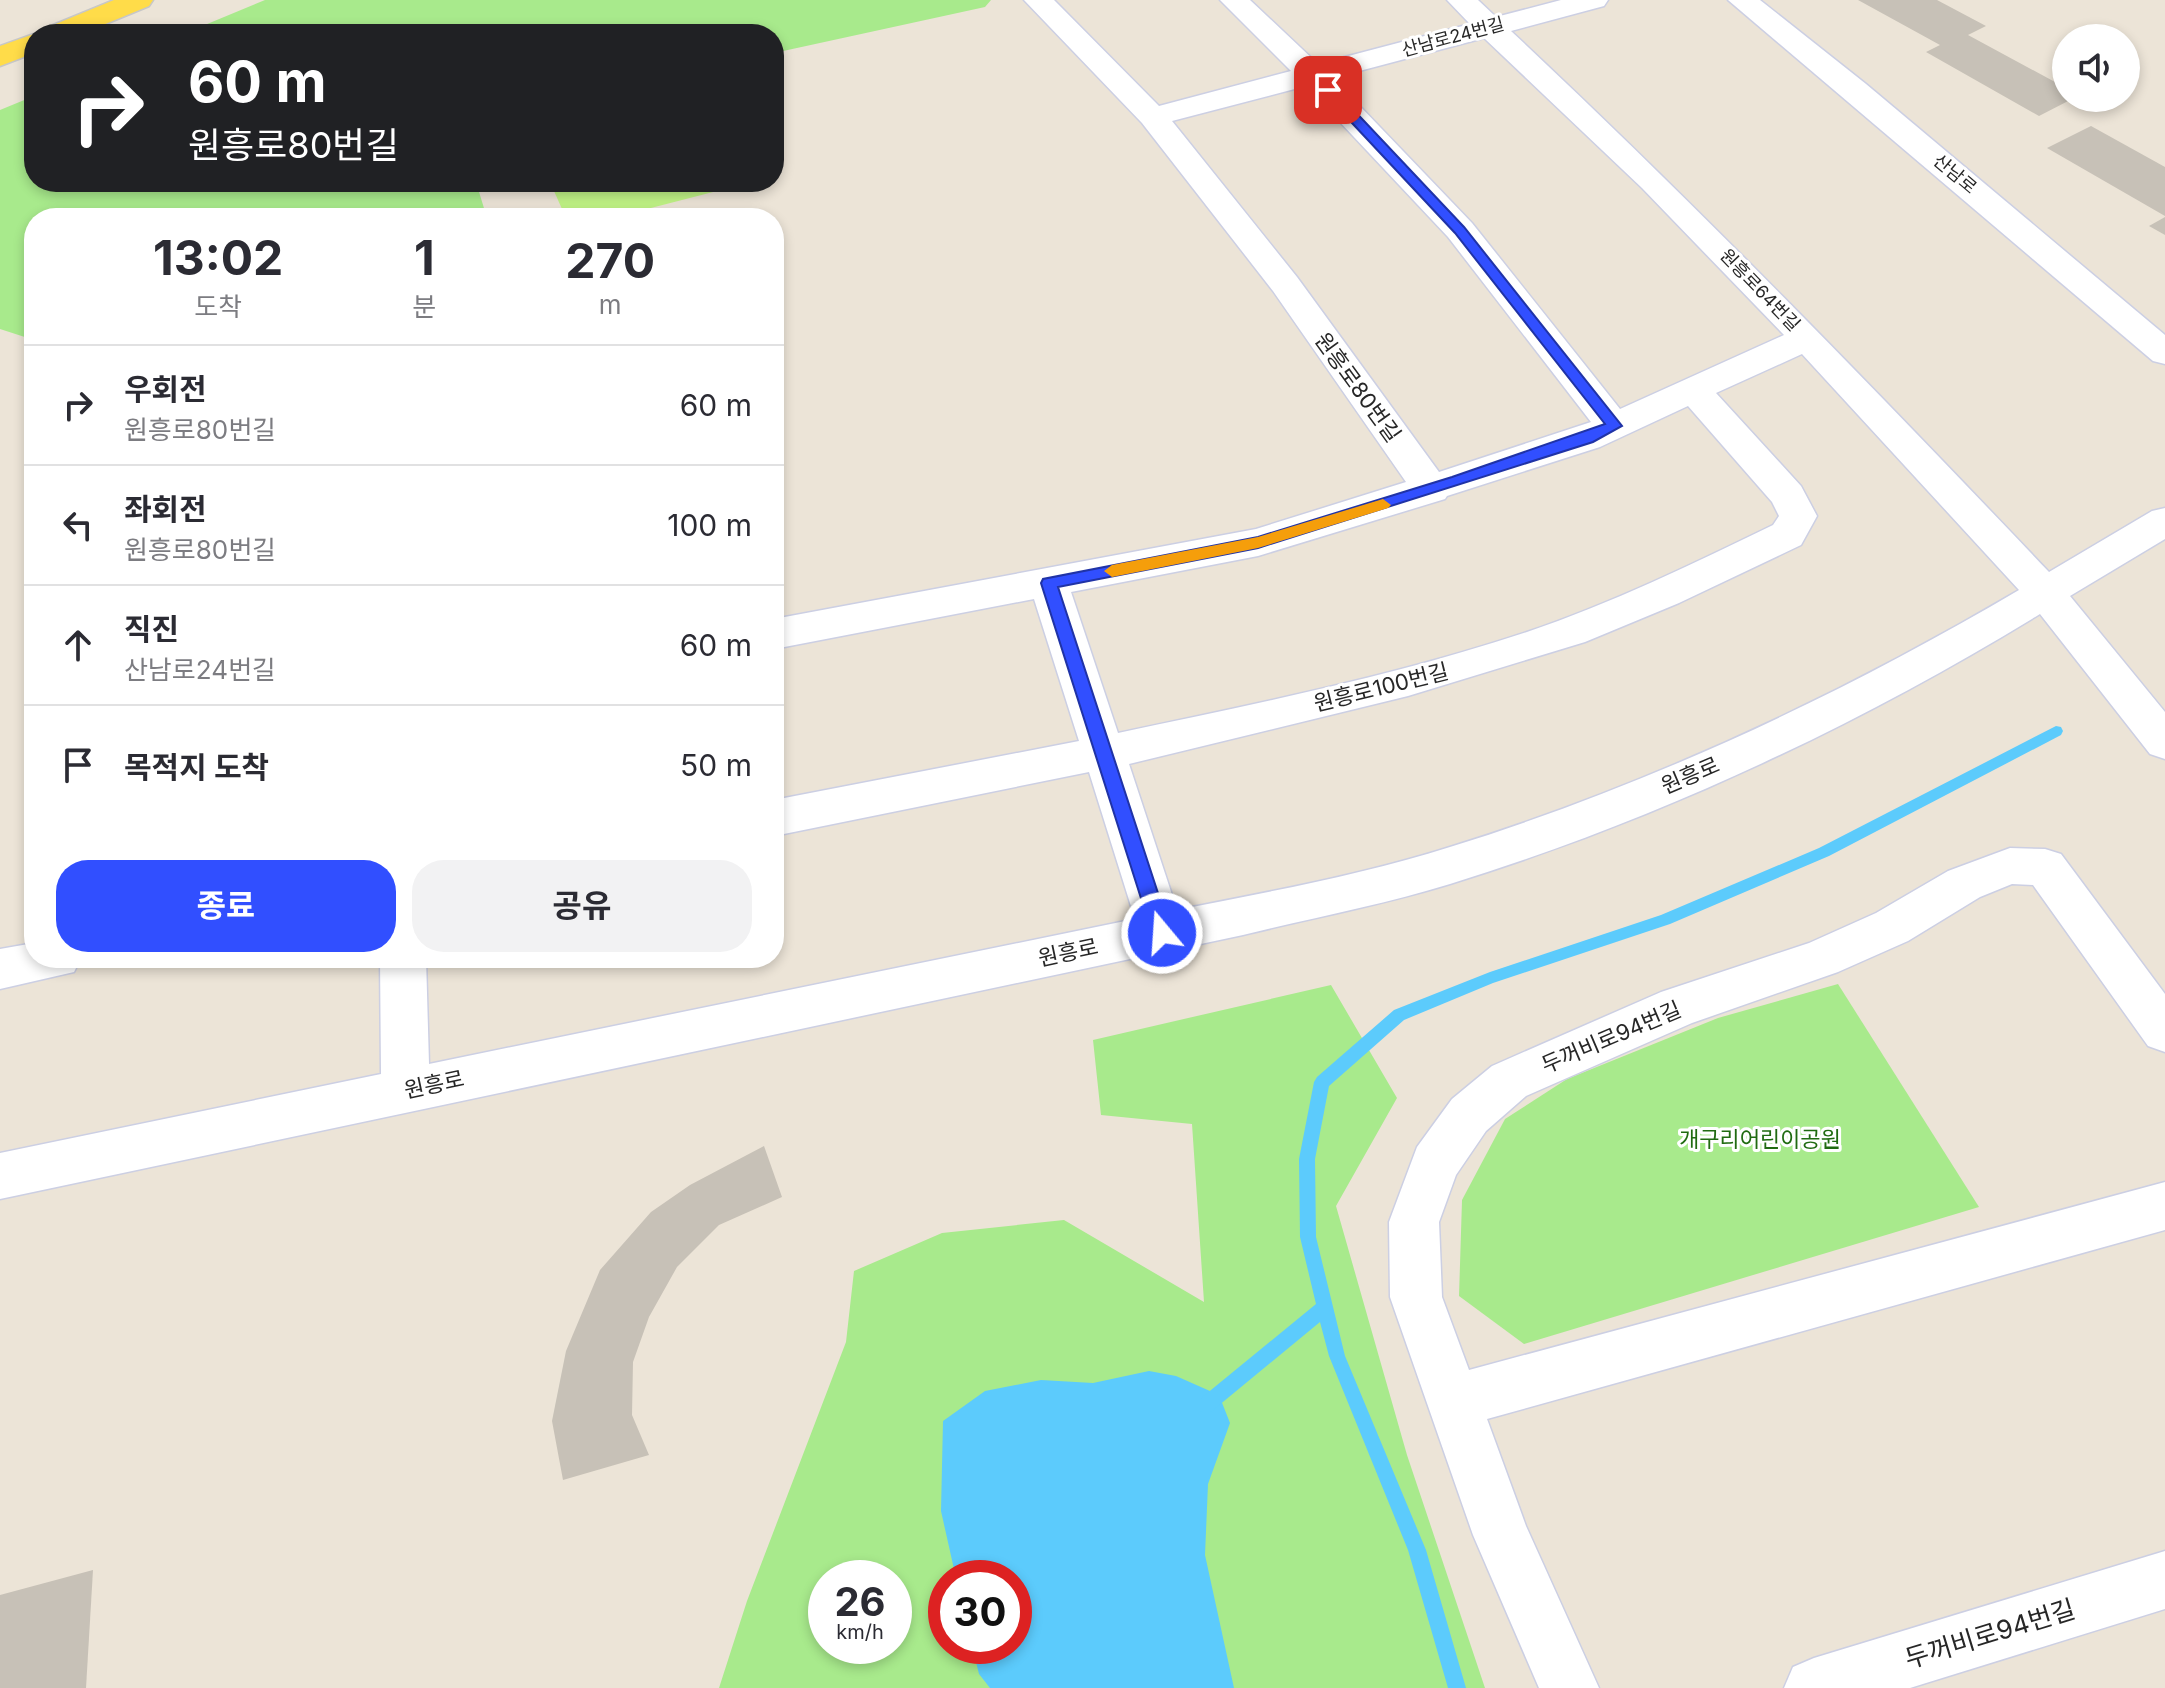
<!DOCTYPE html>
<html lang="ko">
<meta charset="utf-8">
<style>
:root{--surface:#fff;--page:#f2f2f3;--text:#2b2b33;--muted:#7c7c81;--line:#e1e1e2;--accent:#314fff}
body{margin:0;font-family:Inter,"Noto Sans KR",sans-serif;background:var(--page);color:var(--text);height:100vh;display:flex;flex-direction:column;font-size:30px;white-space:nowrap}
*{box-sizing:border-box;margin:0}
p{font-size:26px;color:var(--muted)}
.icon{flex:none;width:44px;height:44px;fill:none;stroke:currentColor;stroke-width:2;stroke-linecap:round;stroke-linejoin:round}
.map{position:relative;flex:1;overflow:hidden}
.panel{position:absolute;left:24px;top:208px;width:760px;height:760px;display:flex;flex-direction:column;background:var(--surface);border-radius:32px;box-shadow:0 4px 12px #0003}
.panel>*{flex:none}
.guide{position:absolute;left:24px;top:24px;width:760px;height:168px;border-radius:32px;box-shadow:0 4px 12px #0003;background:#202124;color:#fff;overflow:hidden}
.fabs{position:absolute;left:2052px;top:24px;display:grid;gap:16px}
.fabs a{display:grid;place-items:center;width:88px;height:88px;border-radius:50%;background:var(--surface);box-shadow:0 4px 12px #0003;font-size:40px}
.speed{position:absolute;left:808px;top:1560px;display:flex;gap:16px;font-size:40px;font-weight:700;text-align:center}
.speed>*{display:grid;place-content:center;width:104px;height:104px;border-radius:50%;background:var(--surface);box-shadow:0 4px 12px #0003;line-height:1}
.speed small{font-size:20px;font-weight:400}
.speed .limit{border:12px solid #d22;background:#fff;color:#111}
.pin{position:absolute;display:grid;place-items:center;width:68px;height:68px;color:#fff;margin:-34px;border-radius:16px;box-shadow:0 4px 12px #0006}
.me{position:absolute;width:88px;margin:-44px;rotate:342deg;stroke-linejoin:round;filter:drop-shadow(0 0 6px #0008)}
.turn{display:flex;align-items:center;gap:28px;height:168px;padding:0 32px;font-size:36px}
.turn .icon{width:104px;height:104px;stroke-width:2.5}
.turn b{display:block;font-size:56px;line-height:68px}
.eta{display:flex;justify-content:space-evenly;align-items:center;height:136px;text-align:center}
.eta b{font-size:48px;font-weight:700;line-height:56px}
.button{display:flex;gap:16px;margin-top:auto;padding:16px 32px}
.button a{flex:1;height:92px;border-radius:32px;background:var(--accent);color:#fff;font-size:32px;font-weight:700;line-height:92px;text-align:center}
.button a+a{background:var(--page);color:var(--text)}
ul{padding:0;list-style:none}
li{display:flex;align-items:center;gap:24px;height:120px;padding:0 32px;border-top:2px solid var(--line)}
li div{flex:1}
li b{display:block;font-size:30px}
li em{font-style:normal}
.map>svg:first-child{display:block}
.green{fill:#a8ea8c;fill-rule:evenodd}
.pitch{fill:#c0f386}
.water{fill:#5ccbfc}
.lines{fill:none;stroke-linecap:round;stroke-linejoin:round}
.stream{fill:#5ccbfc;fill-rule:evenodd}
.building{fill:#c7c1b7}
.minor-casing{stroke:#cccfe3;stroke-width:3}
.major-casing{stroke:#c7c7c7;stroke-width:3}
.minor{fill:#fff;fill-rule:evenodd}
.major{fill:#ffdc49;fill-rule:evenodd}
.route{fill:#314fff;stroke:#2033a6;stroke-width:2}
.slow{fill:#f59e0b}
.labels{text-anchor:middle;stroke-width:6;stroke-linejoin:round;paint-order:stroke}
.far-street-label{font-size:18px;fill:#272727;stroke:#fff}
.street-label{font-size:22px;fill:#272727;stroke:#fff}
.park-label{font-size:22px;fill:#206b11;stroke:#fff}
.near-street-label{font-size:26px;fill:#272727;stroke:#fff}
</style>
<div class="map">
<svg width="2165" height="1688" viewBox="0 0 2165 1688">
<rect width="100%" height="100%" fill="#ece4d7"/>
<g class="green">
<polygon points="265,0 991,0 985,7 774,53 774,34 183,34"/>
<polygon points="34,96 34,182 476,182 487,218 34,218 34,340 0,329 0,110"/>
<polygon points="1838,984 1979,1207 1524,1344 1459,1296 1462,1200 1505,1119 1567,1079 1718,1018"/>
<path d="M1331 985 1397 1098 1336 1206 1407 1455 1485 1688H719L747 1601 846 1342 854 1271 942 1233 1064 1220 1204 1302 1192 1124 1101 1115 1093 1040ZM826 1578H894V1646H826ZM946 1578H1014V1646H946Z"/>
</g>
<polygon class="pitch" points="550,182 752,182 612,218 566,218"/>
<polygon class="water" points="1149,1371 1176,1376 1219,1395 1230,1423 1208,1484 1205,1555 1234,1688 990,1688 979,1674 972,1646 1014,1646 1014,1578 956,1578 941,1511 943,1421 985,1391 1041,1380 1093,1383"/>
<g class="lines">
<polygon class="stream" points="2056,726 2061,727 2063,731 2061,735 1829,856 1670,924 1493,983 1404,1020 1329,1086 1315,1159 1316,1237 1345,1356 1426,1550 1466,1688 1448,1688 1408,1550 1329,1356 1320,1322 1212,1411 1206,1414 1200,1411 1197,1405 1200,1399 1316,1304 1300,1237 1299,1159 1314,1082 1317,1077 1394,1010 1490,972 1661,915 1819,848"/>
</g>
<g class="building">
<polygon points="1858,0 1937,0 1986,26 1968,35 2066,88 2066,98 2074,98 2039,116 1926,52 1940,45"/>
<polygon points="2091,126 2165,167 2165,216 2047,148"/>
<polygon points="2165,217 2165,235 2149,226"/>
<polygon points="764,1146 782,1197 719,1225 677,1267 649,1317 633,1362 632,1415 649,1455 563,1480 552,1421 566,1351 600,1270 651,1212 690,1185"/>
<polygon points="93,1570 86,1688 0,1688 0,1595"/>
</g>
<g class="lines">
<defs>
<g id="minor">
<path d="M1024 0H1054L1159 106 1291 71 1220 0H1250L1318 64 1470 24 1447 0H1478L1496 17 1561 0H1608L1604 6 1511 31C1697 205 1873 387 2049 572L2152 511 2165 508V539L2070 596 2165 712V759L2150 754 2040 614C1855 727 1657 820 1450 884 1382 905 1312 918 1243 935L0 1199V1153L381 1074 380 958H426L429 1064 1135 919 1089 772 774 836V800L1079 741 1034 599 774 649V619L1256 529 1406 482 1273 291 1142 123ZM1484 38 1642 188 1784 335 1620 409 1472 223 1333 78ZM1306 86 1448 237 1591 422 1439 472 1297 277 1172 121ZM1802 354 2019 590C1839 696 1649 785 1450 847 1362 875 1268 892 1177 910L1129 764 1408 696 1585 642 1679 603 1801 545 1817 516 1801 486 1716 393ZM1688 406 1772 502 1779 516 1773 525C1693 564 1612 603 1527 632 1395 676 1255 704 1118 733L1071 592 1258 556 1445 499 1447 496 1600 447Z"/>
<polygon points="1728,0 1760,0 1866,84 2165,335 2165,364 2153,361"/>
<polygon points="2010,848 2045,849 2061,854 2165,994 2165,1052 2148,1046 2033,885 2012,884 1980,897 1908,941 1838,972 1692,1023 1526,1096 1486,1131 1456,1175 1439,1222 1442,1297 1469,1370 2165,1182 2165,1230 1487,1419 1526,1526 1599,1688 1539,1688 1473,1535 1390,1297 1389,1222 1417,1147 1452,1099 1492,1066 1661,992 1809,943 1876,913 1948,871"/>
<polygon points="34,943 34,958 81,958 74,972 0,989 0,949"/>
<polygon points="2165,1551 2165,1609 1910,1688 1784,1688 1793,1667 1814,1658"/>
</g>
<g id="major">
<polygon points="114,0 153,0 149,6 81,34 41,34 46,28"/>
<polygon points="34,34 34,53 0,66 0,46"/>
</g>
</defs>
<use href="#minor" class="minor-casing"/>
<use href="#major" class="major-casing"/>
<use href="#minor" class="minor"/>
<use href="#major" class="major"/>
</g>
<polygon class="route" points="1323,87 1332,87 1464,227 1622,426 1593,442 1258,548 1058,587 1171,933 1162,941 1152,933 1041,583 1043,579 1258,537 1452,477 1605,424 1455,233 1323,92"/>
<polygon class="slow" points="1383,499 1391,505 1388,508 1258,548 1112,577 1104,571 1112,565 1258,537"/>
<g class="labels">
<g class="far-street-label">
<text transform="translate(1453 37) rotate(-15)" y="6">산남로24번길</text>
<text transform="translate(1955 174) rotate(40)" y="6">산남로</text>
<text transform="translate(1760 290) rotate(46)" y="6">원흥로64번길</text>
</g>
<g class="street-label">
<text transform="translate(1358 387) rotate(54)" y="8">원흥로80번길</text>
<text transform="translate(1381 687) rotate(-14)" y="8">원흥로100번길</text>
<text transform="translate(1690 775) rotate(-23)" y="8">원흥로</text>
<text transform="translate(1068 952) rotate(-12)" y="8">원흥로</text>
<text transform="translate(1611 1037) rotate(-23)" y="8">두꺼비로94번길</text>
<text transform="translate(434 1084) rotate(-12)" y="8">원흥로</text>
</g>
<g class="park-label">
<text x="1760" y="1147">개구리어린이공원</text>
</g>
<g class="near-street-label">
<text transform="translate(1990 1634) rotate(-17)" y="9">두꺼비로94번길</text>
</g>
</g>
</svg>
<div class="fabs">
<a><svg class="icon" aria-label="sound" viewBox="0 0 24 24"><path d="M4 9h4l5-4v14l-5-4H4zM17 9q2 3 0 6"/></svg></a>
</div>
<div class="speed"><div>26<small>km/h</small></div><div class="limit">30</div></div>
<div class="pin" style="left:1328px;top:90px;background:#d93025"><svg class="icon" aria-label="arrive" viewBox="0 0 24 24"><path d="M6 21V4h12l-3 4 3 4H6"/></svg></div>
<svg class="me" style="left:1162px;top:933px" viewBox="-20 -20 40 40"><circle r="17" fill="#314fff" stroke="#fff" stroke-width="3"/><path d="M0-11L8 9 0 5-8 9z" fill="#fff"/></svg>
<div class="guide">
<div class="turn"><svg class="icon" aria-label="right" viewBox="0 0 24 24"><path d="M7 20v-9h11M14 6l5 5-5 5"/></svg><div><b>60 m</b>원흥로80번길</div></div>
</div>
<section class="panel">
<div class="eta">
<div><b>13:02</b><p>도착</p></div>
<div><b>1</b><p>분</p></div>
<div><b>270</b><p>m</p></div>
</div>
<ul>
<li><svg class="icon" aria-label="right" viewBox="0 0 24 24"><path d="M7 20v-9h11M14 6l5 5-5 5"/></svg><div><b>우회전</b><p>원흥로80번길</p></div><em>60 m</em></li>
<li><svg class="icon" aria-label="left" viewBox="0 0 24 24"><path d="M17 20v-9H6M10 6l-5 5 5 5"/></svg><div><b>좌회전</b><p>원흥로80번길</p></div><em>100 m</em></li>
<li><svg class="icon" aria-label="ahead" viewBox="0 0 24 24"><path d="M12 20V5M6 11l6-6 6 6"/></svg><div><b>직진</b><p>산남로24번길</p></div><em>60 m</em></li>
<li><svg class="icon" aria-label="arrive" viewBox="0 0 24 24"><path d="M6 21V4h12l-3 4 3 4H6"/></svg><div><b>목적지 도착</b></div><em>50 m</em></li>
</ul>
<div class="button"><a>종료</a><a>공유</a></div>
</section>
</div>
